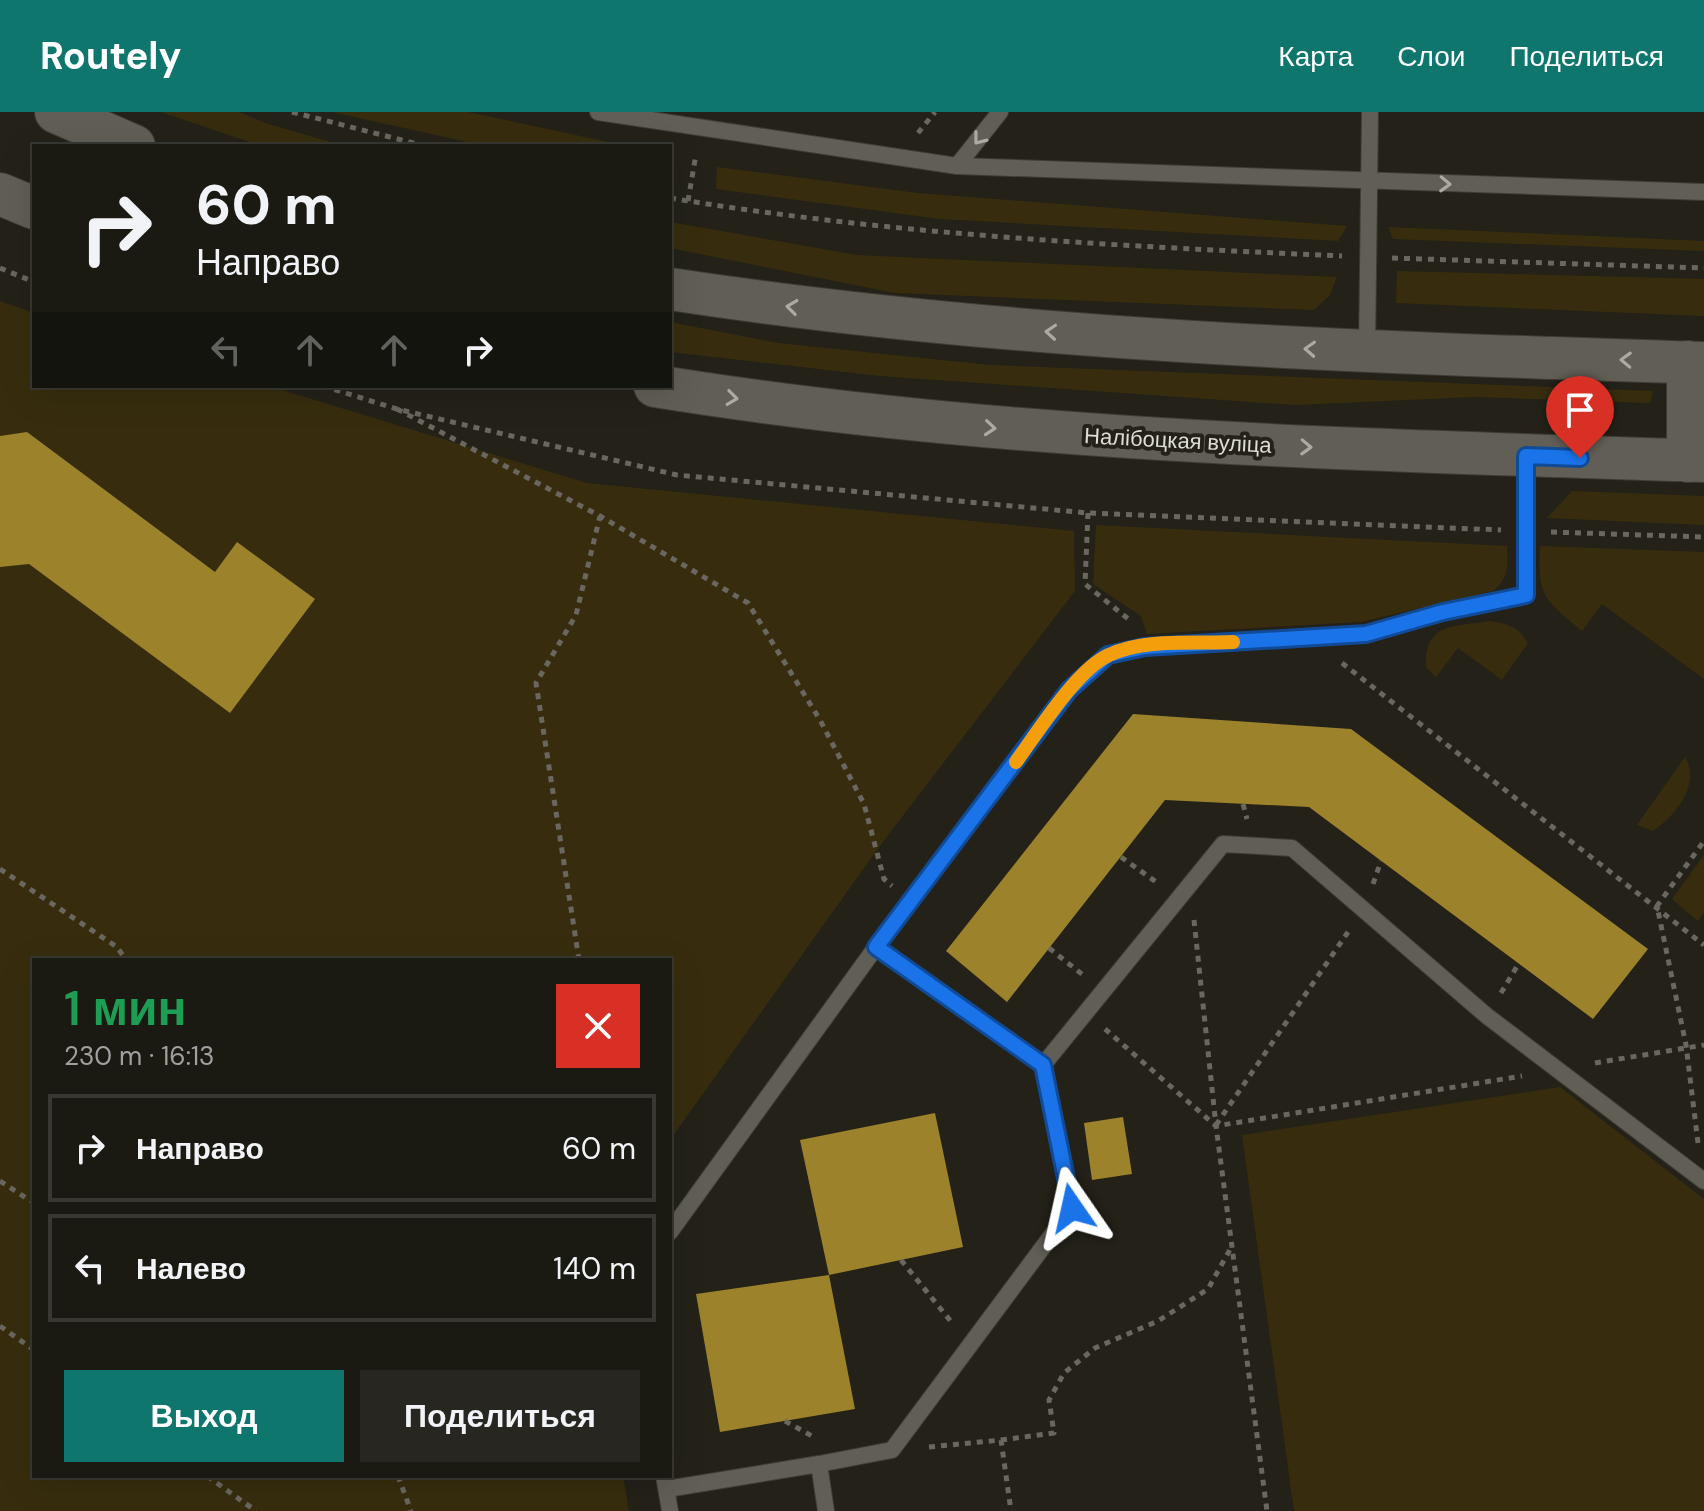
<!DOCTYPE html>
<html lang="ru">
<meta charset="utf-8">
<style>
:root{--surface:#1a1912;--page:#272620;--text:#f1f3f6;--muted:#9fa09f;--line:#383832;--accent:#0f766e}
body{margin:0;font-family:"DM Sans",sans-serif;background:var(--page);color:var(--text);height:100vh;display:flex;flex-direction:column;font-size:30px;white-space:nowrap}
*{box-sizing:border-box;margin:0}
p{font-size:26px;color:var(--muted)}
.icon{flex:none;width:44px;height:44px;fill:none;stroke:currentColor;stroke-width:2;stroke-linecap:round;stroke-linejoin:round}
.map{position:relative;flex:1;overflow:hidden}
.side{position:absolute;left:32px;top:846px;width:640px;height:520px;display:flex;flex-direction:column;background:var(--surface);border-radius:0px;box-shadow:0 8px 32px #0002,0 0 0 2px var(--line)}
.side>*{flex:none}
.guide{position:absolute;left:32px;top:32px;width:640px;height:244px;border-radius:0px;box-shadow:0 8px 32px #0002,0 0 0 2px var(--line);background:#1a1912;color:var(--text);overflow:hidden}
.pin{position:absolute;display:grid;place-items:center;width:68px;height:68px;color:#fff;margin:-82px -34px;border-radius:50% 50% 50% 0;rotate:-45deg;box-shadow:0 0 8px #0007}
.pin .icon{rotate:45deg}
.me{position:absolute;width:88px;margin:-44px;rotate:349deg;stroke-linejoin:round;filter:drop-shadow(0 0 6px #0008)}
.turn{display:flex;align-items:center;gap:28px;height:168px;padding:0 32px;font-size:36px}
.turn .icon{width:104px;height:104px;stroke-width:2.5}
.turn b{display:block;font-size:56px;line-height:68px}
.lanes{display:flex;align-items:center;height:76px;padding:0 32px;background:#0003;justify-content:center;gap:40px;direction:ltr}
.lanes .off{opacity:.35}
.round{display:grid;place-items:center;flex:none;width:84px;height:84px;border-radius:0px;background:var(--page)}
.head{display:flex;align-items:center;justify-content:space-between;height:136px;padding:0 32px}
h1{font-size:48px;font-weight:600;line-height:60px;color:#1e9e55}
.primary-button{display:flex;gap:16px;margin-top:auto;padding:16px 32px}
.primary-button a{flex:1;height:92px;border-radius:0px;background:var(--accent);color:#fff;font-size:32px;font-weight:600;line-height:92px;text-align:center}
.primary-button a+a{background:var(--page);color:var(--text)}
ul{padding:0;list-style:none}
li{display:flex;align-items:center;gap:24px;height:108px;margin:0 16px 12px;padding:0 16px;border:4px solid var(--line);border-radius:0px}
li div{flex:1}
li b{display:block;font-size:30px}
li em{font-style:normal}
header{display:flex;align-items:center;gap:48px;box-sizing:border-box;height:112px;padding:0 40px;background:var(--accent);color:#fff}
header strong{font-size:38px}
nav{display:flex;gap:44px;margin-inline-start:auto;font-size:28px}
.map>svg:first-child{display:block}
.green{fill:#372d0e}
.building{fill:#9c822b}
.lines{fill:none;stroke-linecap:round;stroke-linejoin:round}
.lane-casing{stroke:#3f3c36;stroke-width:18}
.secondary-casing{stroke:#3f3c36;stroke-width:44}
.path{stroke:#69675f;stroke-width:5;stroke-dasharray:6 6;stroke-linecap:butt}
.lane{stroke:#615e55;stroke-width:16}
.secondary{stroke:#615e55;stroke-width:42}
.oneway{stroke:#acaaa2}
.route-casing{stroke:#114b97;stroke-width:20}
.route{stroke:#1a73e8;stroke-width:14}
.slow{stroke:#f59e0b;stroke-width:14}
.labels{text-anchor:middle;stroke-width:8;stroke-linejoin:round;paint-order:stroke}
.street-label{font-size:22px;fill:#dedcd6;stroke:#232118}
</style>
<header>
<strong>Routely</strong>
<nav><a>Карта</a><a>Слои</a><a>Поделиться</a></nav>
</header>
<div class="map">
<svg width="1704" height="1399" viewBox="0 0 1704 1399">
<rect width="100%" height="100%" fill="#232118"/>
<g class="green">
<polygon points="161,0 239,0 268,12 345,34 261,34"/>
<polygon points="332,0 468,0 627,34 485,34"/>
<polygon points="717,55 918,81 1347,114 1338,129 940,107 716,77"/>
<polygon points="670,110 857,143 1337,165 1330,183 1314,198 895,181 670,136"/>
<polygon points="1388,115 1704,129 1704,139 1393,127"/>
<polygon points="1397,159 1704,167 1704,204 1396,191"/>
<polygon points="0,189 34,201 34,274 269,274 587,371 1074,419 1075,479 879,735 670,1028 670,848 34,848 34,1364 623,1364 629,1399 0,1399"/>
<polygon points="670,210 778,231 990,253 1653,279 1650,291 1474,285 1295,293 880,264 670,240"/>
<polygon points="1572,379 1704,384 1704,413 1547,406"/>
<path d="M1096 413 1507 434C1508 454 1509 466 1493 479L1361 510 1147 522 1141 504 1093 472Z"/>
<path d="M1540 434 1704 440V567L1602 492 1582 519C1543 486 1538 486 1540 434Z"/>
<path d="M1489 509C1509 512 1518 514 1528 531L1502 568 1458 536 1436 565 1426 555C1424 510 1455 515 1489 509Z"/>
<path d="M1685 645C1701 672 1676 703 1653 719L1637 713Z"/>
<polygon points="1704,743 1704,800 1698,809 1672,787"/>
<polygon points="1560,975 1704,1087 1704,1399 1294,1399 1242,1023"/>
</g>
<g class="building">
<polygon points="27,320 215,460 237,430 315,487 230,601 29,452 0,455 0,324"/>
<polygon points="1133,602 1351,617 1648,837 1593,907 1309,695 1165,688 1007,890 946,839"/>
<polygon points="935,1001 963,1135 829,1163 800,1028"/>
<polygon points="1123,1005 1132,1062 1092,1068 1084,1011"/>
<polygon points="829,1163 855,1297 720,1320 696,1182"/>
</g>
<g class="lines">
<defs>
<g id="lane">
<polyline points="598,0 957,54 1704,80"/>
<polyline points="957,54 1000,0"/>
<polyline points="1367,238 1370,0"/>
<polyline points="1043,953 1223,732 1292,736 1487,904 1704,1069"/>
<polyline points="670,1120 876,835"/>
<polyline points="664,1364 670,1399"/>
<polyline points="667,1377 819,1352"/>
<polyline points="826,1399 819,1352 892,1338 1072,1096 1043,953 876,835 1069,578 1108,543 1145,535 1366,522 1443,500 1526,483 1526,344"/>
</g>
<g id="secondary">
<polyline points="56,0 134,34"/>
<polyline points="0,82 34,96"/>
<path d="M670 177C1012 229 1358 240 1704 251"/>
<path d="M655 274C1002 330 1353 337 1704 349"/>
<polyline points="1688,349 1688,250"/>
</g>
</defs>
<use href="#lane" class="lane-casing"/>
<use href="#secondary" class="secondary-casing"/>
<g class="path">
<polyline points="292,0 425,34"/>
<polyline points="918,21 935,0"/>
<path d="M670 86C893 123 1117 134 1342 144"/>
<polyline points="688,89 696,42"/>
<polyline points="1392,146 1704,156"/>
<polyline points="0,156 34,170"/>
<polyline points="323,274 397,297 677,363 1088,401 1501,418"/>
<polyline points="397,297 600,404 748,491 820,608 864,692 884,767 892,774"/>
<polyline points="1088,401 1085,472 1132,510"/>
<polyline points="1551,420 1704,425"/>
<polyline points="1342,551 1704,833"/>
<polyline points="1243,692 1247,707"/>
<polyline points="1121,745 1159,772"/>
<polyline points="0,757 117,835 126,848"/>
<polyline points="1373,772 1381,749"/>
<polyline points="1194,808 1216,1014 1267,1399"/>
<polyline points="1049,836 1083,863"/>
<polyline points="579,848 536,571 576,503 600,404"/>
<polyline points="1501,881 1519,851"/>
<polyline points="1105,917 1216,1014 1522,964"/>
<polyline points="1595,951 1704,933"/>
<polyline points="1216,1013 1348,820"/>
<polyline points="1698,1031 1686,933 1657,794 1704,729"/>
<polyline points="0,1069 34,1091"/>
<polyline points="901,1148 953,1212"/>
<polyline points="0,1214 34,1238"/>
<polyline points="785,1309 812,1324"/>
<polyline points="1001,1328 1054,1321 1049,1288 1064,1261 1095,1236 1158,1209 1208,1177 1232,1134"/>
<polyline points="929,1335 1001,1328 1011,1399"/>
<polyline points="207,1364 256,1399"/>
<polyline points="398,1364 411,1399"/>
</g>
<use href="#lane" class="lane"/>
<use href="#secondary" class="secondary"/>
</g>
<defs><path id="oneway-chevron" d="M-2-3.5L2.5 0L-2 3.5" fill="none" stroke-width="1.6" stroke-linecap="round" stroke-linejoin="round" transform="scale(2)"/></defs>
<g class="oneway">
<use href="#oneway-chevron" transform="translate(979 27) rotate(128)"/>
<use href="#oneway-chevron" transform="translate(1445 72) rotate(2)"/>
<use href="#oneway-chevron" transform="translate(792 195) rotate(-173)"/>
<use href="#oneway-chevron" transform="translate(1051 220) rotate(-176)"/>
<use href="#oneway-chevron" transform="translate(1310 237) rotate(-177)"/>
<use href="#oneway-chevron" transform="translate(1626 248) rotate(-178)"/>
<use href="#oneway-chevron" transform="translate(732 286) rotate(7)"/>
<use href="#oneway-chevron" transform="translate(990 316) rotate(5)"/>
<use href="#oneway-chevron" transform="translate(1306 335) rotate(2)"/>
</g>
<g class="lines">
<defs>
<polyline id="route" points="1072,1096 1043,953 876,835 1069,578 1108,543 1145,535 1366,522 1443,500 1526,483 1526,344 1580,346"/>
</defs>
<use href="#route" class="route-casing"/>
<use href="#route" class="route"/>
<path class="slow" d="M1016 650C1037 621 1077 557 1109 543 1145 526 1195 532 1233 530"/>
</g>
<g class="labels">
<g class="street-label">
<text transform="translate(1178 328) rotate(3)" y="8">Налібоцкая вуліца</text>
</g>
</g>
</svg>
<div class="pin" style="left:1580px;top:346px;background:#d93025"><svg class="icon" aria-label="arrive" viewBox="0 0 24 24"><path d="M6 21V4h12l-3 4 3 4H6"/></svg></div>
<svg class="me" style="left:1072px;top:1096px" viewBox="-20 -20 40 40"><path d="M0-17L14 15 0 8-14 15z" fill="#1a73e8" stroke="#fff" stroke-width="4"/></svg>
<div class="guide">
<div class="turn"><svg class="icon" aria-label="right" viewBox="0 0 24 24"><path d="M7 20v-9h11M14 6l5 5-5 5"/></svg><div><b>60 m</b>Направо</div></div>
<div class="lanes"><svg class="icon off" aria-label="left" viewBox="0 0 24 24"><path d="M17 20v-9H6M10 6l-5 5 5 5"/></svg><svg class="icon off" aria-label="ahead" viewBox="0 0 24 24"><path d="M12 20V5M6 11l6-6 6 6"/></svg><svg class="icon off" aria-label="ahead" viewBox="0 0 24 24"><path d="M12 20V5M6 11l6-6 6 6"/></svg><svg class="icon" aria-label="right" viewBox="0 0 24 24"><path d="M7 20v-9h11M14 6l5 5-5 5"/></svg></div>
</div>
<section class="side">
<div class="head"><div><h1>1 мин</h1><p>230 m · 16:13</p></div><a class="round" style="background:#d93025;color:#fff"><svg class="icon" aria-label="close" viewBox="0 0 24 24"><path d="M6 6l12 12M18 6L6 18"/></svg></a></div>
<ul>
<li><svg class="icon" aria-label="right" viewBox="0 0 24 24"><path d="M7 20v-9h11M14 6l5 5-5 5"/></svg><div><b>Направо</b></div><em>60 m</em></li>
<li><svg class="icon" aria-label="left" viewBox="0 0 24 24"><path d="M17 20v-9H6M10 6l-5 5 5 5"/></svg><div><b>Налево</b></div><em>140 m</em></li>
</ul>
<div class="primary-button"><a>Выход</a><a>Поделиться</a></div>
</section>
</div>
